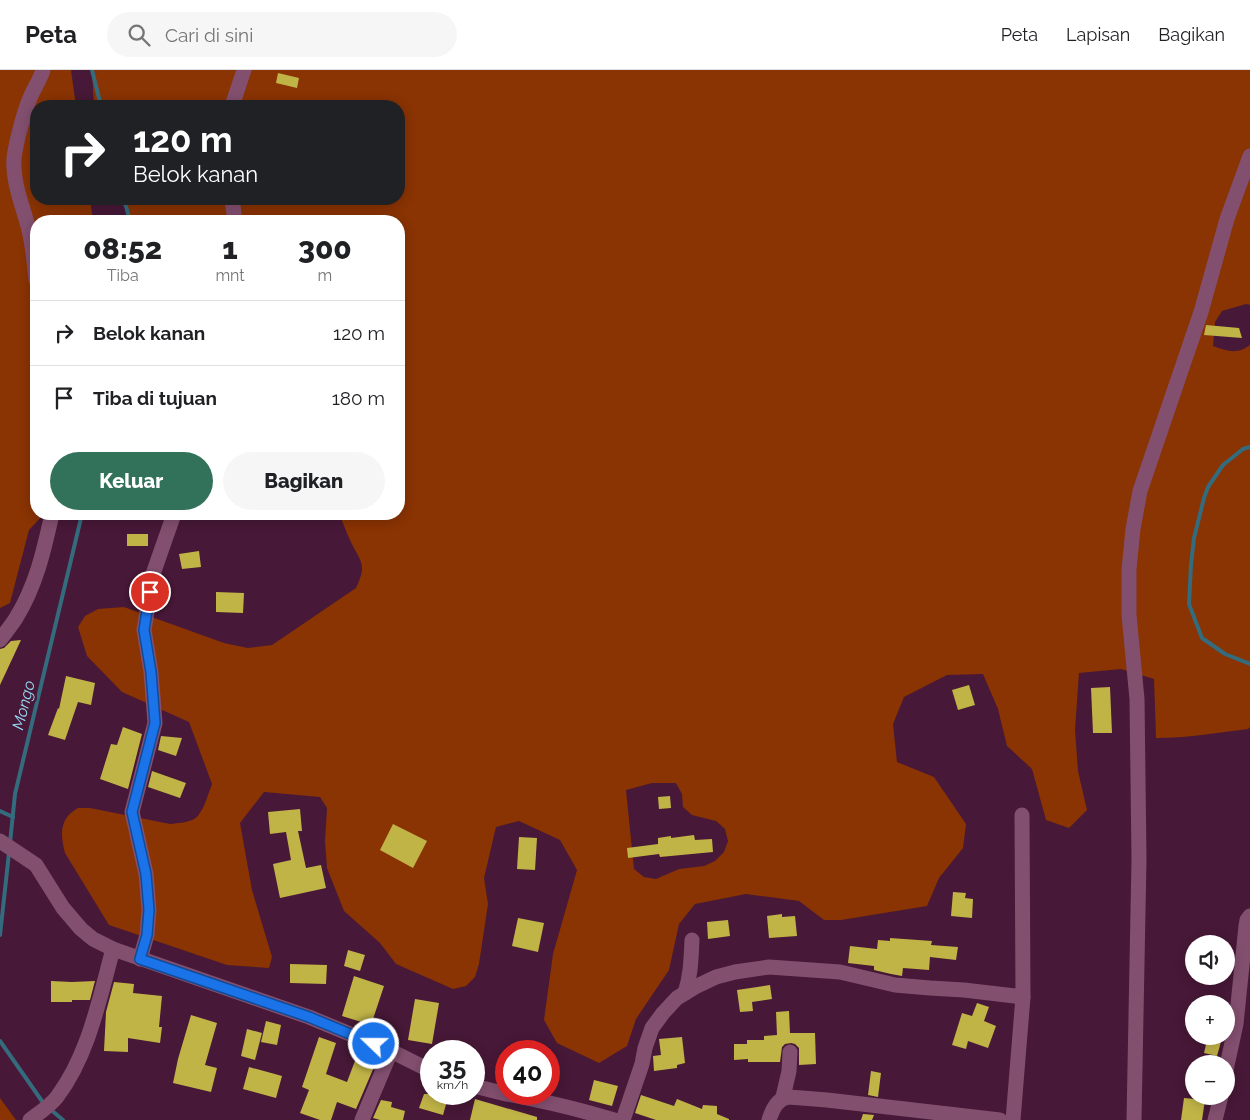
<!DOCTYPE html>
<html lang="id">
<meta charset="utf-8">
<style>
:root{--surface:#fff;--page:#f6f6f6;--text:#202124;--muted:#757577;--line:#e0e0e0;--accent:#33725a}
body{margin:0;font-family:Raleway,sans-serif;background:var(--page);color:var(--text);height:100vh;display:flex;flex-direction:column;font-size:19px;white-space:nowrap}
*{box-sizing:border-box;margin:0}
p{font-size:16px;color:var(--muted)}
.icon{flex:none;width:28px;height:28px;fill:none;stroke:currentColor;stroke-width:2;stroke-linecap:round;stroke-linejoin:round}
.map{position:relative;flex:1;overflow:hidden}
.panel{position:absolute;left:30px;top:145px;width:375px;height:305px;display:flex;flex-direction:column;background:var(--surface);border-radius:20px;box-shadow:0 2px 12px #0003}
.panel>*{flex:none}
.banner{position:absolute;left:30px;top:30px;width:375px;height:105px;border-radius:20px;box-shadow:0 2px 12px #0003;background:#202124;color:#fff;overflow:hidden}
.controls{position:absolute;left:1185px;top:865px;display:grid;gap:10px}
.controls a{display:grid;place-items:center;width:50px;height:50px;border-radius:50%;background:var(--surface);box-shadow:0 2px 12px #0003;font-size:25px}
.speed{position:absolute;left:420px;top:970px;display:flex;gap:10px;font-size:25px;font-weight:700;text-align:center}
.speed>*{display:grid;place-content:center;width:65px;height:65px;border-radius:50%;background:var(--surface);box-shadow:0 2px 12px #0003;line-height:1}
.speed small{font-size:12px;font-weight:400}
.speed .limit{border:8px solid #d22;background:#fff;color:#111}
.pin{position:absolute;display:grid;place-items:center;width:42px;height:42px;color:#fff;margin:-21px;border:2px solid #fff;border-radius:50%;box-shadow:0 1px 5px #0007}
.me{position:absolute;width:55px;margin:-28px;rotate:292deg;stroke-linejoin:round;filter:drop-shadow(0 0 4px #0008)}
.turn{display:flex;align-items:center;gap:18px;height:105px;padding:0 20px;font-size:22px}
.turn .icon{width:65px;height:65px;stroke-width:2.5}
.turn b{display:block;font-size:35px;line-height:42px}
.eta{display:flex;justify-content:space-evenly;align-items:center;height:85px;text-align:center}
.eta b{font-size:30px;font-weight:800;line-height:35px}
.button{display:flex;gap:10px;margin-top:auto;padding:10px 20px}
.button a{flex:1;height:58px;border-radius:30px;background:var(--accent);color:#fff;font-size:20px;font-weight:800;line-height:58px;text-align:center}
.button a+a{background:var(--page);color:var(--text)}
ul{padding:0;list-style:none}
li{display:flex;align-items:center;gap:15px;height:65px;padding:0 20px;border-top:1px solid var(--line)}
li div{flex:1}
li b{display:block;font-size:19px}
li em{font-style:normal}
header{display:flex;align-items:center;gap:30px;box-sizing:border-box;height:70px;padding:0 25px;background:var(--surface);border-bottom:1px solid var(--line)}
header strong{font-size:24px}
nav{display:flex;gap:28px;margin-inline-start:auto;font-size:18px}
.search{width:350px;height:45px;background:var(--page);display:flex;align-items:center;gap:12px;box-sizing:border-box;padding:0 18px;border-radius:28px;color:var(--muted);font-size:19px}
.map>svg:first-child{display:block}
.forest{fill:#8a3303;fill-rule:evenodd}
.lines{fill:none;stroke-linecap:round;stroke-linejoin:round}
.stream{stroke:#346b7d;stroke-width:4}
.building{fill:#c0b447}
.minor{stroke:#834f6f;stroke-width:15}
.route-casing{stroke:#114b97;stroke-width:12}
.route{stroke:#1a73e8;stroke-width:9}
.labels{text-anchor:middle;stroke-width:5;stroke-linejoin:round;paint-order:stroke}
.water-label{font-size:16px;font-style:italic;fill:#96daf3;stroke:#471837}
</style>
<header>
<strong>Peta</strong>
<div class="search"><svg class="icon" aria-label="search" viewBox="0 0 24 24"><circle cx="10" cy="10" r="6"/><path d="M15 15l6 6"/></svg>Cari di sini</div>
<nav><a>Peta</a><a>Lapisan</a><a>Bagikan</a></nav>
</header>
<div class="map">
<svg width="1250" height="1050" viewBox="0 0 1250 1050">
<rect width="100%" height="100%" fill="#471837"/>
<g class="forest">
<polygon points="0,0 71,0 76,36 36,36 36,129 90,129 93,151 36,151 36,444 44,444 29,460 10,533 0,538"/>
<path d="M92 0H1250V235L1246 234 1222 241 1215 252 1213 276C1227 281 1237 285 1250 275V657L1248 659C1217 663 1187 668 1156 668L1154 609 1121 599 1079 603 1075 660 1078 701 1087 740 1069 758 1046 750 1032 699 1007 676 998 639 983 604 947 605 904 627 893 654 897 692 934 707 966 754 963 778 939 808 927 836 841 850H824L799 831 746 824 695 834 679 854 669 900 636 949 627 976 599 993 557 973 544 950 553 884 577 800 560 770 519 751 496 757 484 808 488 834 479 894 475 907 466 916 453 919 396 894 380 873 344 841 327 798 325 771 327 738 320 727 264 722 240 753 252 820 272 887 269 898 227 895 109 855 65 783C62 771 59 757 68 746 70 743 75 740 78 738H90L170 754C178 753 187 753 194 749 203 744 208 724 212 714L189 652 122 622 87 586 78 557 85 546 98 539 124 537 224 573 248 578 272 575 356 518C368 493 360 492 350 470 346 462 343 452 339 444H399V151H133L119 129H399V36H94ZM652 713H676L682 724 683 737 692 745 716 751 725 759 728 771 724 782 715 791 704 796 679 799 656 809 644 807 634 799 626 720Z"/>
<polygon points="0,1028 16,1050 0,1050"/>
</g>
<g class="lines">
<g class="stream">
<polyline points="92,0 101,36"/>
<polyline points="124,129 130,151"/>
<polyline points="1250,377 1243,379 1223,395 1208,417 1204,428 1194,468 1191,494 1189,534 1202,568 1225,584 1250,594"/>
<polyline points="0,741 13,747"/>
<polyline points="10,773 15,724 82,444"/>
<polyline points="0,865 9,783"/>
<polyline points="0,971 44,1034"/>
<polyline points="50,1039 63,1050"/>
</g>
</g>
<g class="building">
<polygon points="278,3 299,8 297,18 276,13"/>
<polygon points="1206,255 1239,258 1242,268 1204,265"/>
<rect x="127" y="464" width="21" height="12"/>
<polygon points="199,481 201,497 182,499 179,484"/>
<polygon points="216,522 244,523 243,543 216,542"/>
<polygon points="21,570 0,615 0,579 4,578 11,571"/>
<polygon points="66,606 95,613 91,635 78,632 65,670 48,665 58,638 59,639"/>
<polygon points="969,615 975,635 958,640 952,620"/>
<polygon points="1110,617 1112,663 1093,663 1091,618"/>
<polygon points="123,657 142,664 128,719 100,709 111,674 117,675"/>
<polygon points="161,666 182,668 176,686 158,680"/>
<polygon points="152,701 186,713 180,728 148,717"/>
<polygon points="670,726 671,738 659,739 658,727"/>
<polygon points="300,739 302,761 298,761 306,798 321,795 326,818 280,828 273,794 291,790 286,762 270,764 268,742"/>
<polygon points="393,754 427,771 413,798 380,780"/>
<polygon points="694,765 695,770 712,769 713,782 660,787 659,784 628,788 627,778 658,774 658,768 671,766 671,768"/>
<polygon points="519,767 537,768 535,800 517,799"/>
<polygon points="953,822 966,823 965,828 973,829 972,848 951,846"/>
<polygon points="782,844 782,847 795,846 797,866 769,868 767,846"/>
<polygon points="518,848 544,853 538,882 512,876"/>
<polygon points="728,850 730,866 708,869 707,852"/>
<polygon points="890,868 932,871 931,875 958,877 956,890 930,887 929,900 903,898 902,906 891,904 874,900 874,896 848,893 850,876 877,879 878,870 890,871"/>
<polygon points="348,880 365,885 360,901 344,896"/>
<polygon points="290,894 327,895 326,914 290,913"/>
<polygon points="354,906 384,916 371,955 342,946"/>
<polygon points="51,911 72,912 95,911 90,930 72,930 72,932 51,932"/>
<polygon points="114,912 134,914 133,923 162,926 159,957 162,957 160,973 128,968 128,982 104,981 106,942"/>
<polygon points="770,915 772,929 752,932 753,941 740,942 737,920"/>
<polygon points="415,929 439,933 432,974 408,970"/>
<polygon points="977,933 989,937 984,951 996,956 988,978 968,971 966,979 952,975 962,943 972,946"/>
<polygon points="789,941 790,963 815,963 816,994 799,995 799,978 795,974 791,973 785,974 782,977 780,992 748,992 748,989 734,990 734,974 747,974 747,970 764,970 764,966 777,965 776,942"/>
<polygon points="191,945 217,953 205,995 217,998 211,1022 173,1013 178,989"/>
<polygon points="266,951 281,955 277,975 261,972"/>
<polygon points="247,959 262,963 255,990 241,986"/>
<polygon points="1208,966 1222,968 1217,986 1204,983"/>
<polygon points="319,967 336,973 326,1004 347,1012 358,983 377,990 356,1039 337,1032 331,1050 320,1050 300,1043 309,1020 302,1017"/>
<polygon points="682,967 685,993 677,995 677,998 654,1001 653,986 661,985 659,969"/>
<polygon points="249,997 282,1006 276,1028 243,1019"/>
<polygon points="871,1001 881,1003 878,1027 868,1025"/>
<polygon points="594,1010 618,1016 612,1036 589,1030"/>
<polygon points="424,1024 449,1024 443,1045 419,1038"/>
<polygon points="641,1025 674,1036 677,1029 702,1039 703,1035 717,1036 717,1044 729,1049 729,1050 656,1050 635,1043"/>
<polygon points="1184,1028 1205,1030 1202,1050 1181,1050"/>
<polygon points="475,1029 537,1047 537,1050 470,1050"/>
<polygon points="381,1030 392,1032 391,1037 405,1041 403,1050 380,1050 373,1048"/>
<polygon points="863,1044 874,1045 872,1050 861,1050"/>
</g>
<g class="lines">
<g class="minor">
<polyline points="232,36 244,0"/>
<polyline points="232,129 235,151"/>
<path d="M36 210C34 193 33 176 29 160 23 136 12 112 14 88 16 72 24 42 30 28 34 18 40 10 43 0"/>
<path d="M0 570C5 563 11 556 16 548 36 516 44 480 52 444"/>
<polyline points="0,771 36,795 63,838 81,859 93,869 113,879 309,947 391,981 431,1001"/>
<polyline points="140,889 147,865 149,840 146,804 132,742 155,653 151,602 144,560 153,504 174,444"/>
<path d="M685 923C691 905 691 888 692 870"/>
<polyline points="1226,1000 1236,954 1246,856 1247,850 1250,846"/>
<polyline points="474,1016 506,1024"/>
<path d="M507 1024C543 1031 579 1039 614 1050"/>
<polyline points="783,1027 789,1001 790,982"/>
<path d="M30 1050C39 1043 50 1036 57 1027 89 984 99 930 113 879"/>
<polyline points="362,1050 391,981"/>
<polyline points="623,1050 642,994 645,978 652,958 663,943 677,928 695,917 716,907 735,902 769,897 840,902 895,915 930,918 964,920 1023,927"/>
<path d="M769 1050C772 1040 777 1028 789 1027L827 1030 1000 1050"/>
<polyline points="1013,1050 1023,927 1022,745"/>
<polyline points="1134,1050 1139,789 1137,629 1129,545 1129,499 1133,459 1140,421 1201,242 1227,149 1250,86"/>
<polyline points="1215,1050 1221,1026"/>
</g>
</g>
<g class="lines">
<defs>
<polyline id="route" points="150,522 144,560 151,602 155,653 132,742 146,804 149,840 147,865 140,889 309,947 374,974"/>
</defs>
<use href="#route" class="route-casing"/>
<use href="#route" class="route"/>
</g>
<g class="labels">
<g class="water-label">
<text transform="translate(23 635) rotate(-76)" y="6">Mongo</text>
</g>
</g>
</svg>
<div class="controls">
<a><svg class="icon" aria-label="sound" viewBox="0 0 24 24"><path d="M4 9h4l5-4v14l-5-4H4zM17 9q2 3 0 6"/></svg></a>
<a>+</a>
<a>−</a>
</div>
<div class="speed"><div>35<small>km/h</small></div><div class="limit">40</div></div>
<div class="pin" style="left:150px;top:522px;background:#d93025"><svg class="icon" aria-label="arrive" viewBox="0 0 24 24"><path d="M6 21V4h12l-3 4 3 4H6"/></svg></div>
<svg class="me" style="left:374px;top:974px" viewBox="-20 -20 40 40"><circle r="17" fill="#1a73e8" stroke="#fff" stroke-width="3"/><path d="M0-11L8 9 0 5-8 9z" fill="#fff"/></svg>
<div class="banner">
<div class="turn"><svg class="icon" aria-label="right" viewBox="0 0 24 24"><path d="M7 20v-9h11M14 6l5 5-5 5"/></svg><div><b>120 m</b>Belok kanan</div></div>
</div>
<section class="panel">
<div class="eta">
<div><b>08:52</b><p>Tiba</p></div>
<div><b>1</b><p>mnt</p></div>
<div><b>300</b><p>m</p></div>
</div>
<ul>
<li><svg class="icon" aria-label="right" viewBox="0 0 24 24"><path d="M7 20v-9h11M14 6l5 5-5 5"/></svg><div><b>Belok kanan</b></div><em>120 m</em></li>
<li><svg class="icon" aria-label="arrive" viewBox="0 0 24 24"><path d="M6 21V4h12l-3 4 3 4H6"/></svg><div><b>Tiba di tujuan</b></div><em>180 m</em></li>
</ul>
<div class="button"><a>Keluar</a><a>Bagikan</a></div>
</section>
</div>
